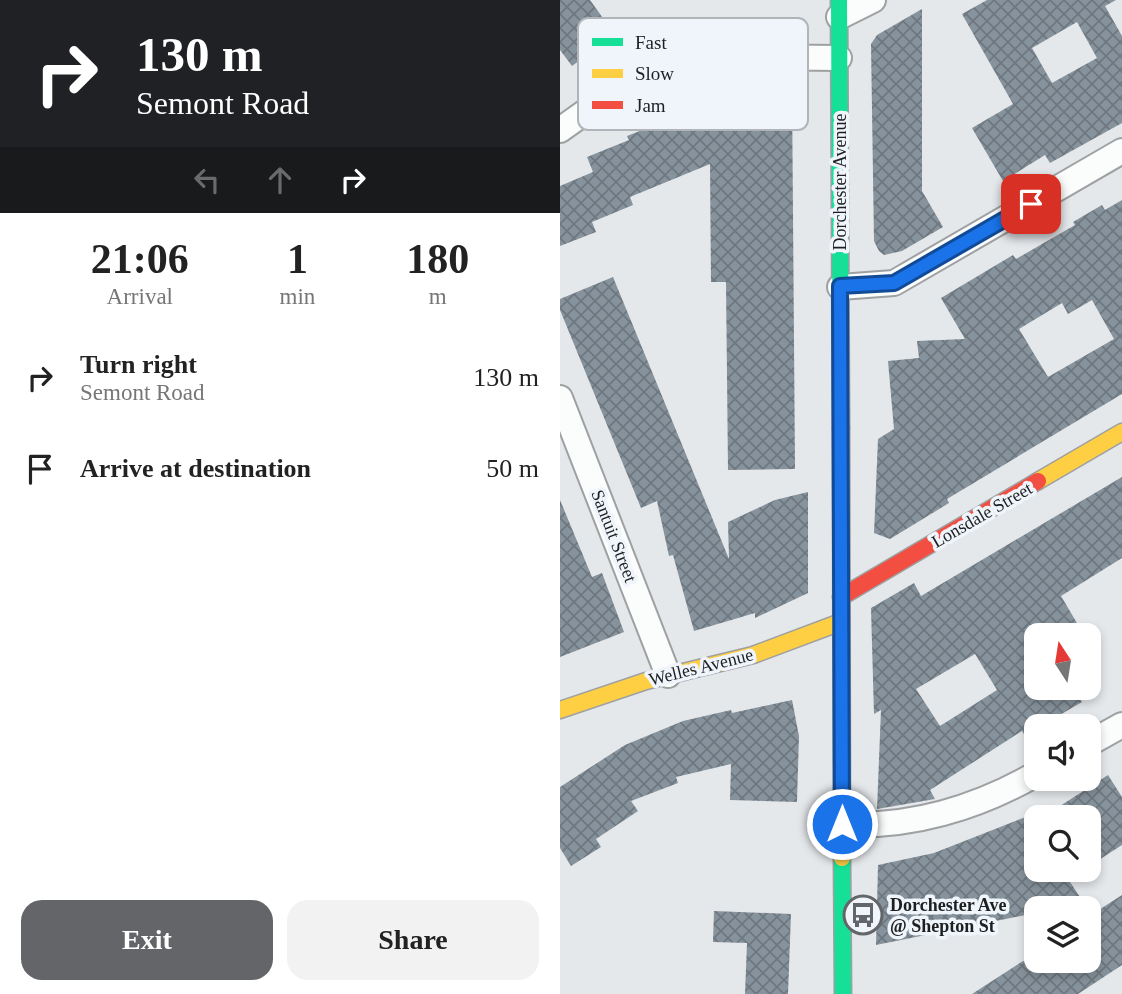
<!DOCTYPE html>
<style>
:root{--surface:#fff;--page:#f2f2f2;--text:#222;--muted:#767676;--accent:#636568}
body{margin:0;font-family:Georgia,serif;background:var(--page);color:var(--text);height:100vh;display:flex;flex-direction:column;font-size:26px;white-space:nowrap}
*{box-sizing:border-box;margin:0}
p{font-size:23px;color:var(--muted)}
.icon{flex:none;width:38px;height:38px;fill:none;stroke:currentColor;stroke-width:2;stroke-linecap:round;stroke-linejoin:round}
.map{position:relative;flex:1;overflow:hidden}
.details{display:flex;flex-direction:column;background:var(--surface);width:560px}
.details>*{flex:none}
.hud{background:#202124;color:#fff;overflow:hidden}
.needle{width:46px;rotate:348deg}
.tools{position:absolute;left:464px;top:623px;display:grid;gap:14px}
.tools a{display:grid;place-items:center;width:77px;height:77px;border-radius:14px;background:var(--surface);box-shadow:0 4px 10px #0003;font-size:35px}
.pin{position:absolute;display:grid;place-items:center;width:60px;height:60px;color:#fff;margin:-30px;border-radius:14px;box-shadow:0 4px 10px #0006}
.me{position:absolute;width:77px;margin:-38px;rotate:0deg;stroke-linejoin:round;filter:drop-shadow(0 0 5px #0008)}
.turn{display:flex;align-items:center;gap:24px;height:147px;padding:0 21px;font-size:32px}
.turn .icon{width:91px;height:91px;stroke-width:2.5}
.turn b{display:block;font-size:49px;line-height:60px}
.lanes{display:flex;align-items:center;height:66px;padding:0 21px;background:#0003;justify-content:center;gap:35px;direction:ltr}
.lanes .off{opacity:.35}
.eta{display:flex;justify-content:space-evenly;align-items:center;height:119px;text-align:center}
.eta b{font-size:42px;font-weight:600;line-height:49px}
.button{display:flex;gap:14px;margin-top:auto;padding:14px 21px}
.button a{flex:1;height:80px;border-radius:21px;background:var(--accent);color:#fff;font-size:28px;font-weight:600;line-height:80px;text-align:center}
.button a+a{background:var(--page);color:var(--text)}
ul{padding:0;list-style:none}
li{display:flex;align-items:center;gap:21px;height:91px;padding:0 21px}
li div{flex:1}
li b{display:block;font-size:26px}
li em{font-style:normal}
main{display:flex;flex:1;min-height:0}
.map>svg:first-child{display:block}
.building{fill:url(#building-cross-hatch);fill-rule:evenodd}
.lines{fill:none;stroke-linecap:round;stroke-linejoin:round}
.street-casing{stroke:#9ea0a2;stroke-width:28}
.fast-casing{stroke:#9ea0a2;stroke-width:19}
.slow-casing{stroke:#9ea0a2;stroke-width:19}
.jam-casing{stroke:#9ea0a2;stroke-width:19}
.street{stroke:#fbfcfc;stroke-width:24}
.fast{stroke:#16e098;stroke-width:16}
.slow{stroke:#ffcf43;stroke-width:16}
.jam{stroke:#f24e42;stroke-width:16}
.route-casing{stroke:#114b97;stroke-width:18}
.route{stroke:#1a73e8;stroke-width:12}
.labels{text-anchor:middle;stroke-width:7;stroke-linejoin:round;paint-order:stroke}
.street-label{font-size:18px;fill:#1d1f21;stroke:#eff5fb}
.poi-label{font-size:18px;font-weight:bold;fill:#1d1f21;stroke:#eff5fb;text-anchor:start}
.key{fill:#eff5fb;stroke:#b0b5ba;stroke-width:2}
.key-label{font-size:19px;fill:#1d1f21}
</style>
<main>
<section class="details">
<div class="hud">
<div class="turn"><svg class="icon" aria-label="right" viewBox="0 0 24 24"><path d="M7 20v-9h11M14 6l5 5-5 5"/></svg><div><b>130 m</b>Semont Road</div></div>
<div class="lanes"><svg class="icon off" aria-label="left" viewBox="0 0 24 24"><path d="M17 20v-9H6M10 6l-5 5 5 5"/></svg><svg class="icon off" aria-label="ahead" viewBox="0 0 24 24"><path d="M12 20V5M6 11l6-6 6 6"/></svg><svg class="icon" aria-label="right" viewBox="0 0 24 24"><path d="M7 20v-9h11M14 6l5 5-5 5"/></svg></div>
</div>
<div class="eta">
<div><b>21:06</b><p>Arrival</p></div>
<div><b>1</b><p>min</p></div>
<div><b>180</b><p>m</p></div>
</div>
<ul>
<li><svg class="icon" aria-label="right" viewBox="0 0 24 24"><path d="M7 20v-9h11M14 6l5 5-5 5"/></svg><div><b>Turn right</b><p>Semont Road</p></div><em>130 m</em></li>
<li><svg class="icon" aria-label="arrive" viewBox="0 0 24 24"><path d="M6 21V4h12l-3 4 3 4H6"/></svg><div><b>Arrive at destination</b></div><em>50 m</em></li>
</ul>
<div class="button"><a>Exit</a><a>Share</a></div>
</section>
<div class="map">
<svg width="562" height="994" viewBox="0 0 562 994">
<defs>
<pattern id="building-cross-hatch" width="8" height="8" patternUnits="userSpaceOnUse" patternTransform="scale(1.75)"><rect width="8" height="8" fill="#87939c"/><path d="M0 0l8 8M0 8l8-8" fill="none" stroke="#6e777f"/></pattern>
</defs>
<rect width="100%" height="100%" fill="#e5e8eb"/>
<g class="building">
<polygon points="0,0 30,0 55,35 12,66 0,50"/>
<path d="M427 0H556L545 6 562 36V123L490 163 485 155 443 181 412 128 453 104 402 14ZM517 22 537 58 492 83 472 48Z"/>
<polygon points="362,9 362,191 383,227 342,251 324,255 319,251 314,241 311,44 317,35"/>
<polygon points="232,90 235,469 168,470 166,282 151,282 150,164 70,197 73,205 32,222 36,232 0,246 0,186 33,172 27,157 69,140 67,136 116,117 115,97 179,95 179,91"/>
<path d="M562 200V394L387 499 389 503 330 539 314 533 318 439 334 429 328 361 359 358 357 341 405 339 381 298 453 255 456 259 515 225 513 222 542 205 545 210ZM532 300 554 339 488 377 459 329 502 303 508 314Z"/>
<polygon points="53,277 169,559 168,522 215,500 248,492 248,593 195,618 195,613 134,631 113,555 109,556 97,501 81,508 0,310 0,299"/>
<path d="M562 477V558L501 596 524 635H476V688H513L522 702 481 726H476V729L465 736 462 731 370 790 375 799 317 809 321 710 314 714 311 608 354 583 361 596ZM415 654 437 690 380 726 356 689Z"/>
<polygon points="0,500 32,577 42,573 64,632 0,657"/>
<polygon points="232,700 239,736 237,802 170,800 171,764 116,777 118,783 71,801 78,811 36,839 41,847 11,866 0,848 0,787 65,745 123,721 171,710 172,713"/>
<polygon points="548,775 562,797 562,845 528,867 528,817 483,817"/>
<polygon points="468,816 476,829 476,870 502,870 524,903 499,908 476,908 476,913 316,945 318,865 374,853"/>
<polygon points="562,895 562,965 518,994 412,994 463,961 528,961 528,917"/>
<polygon points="154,911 231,914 228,994 185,994 187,943 153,942"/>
</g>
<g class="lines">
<defs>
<g id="street">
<polyline points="279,17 313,0"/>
<polyline points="0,130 80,73 107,63 163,57 279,58"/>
<polyline points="280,287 334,283 562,151"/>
<polyline points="0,398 108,675"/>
<polyline points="528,744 562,725"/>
<path d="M282 824C350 828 417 808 476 774"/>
</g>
<g id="fast">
<polyline points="279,0 281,428"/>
<polyline points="282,858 283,994"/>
</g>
<g id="slow">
<polyline points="281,428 282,858"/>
<polyline points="478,481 562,432"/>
<polyline points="0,710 86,681 193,655 281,622"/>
</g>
<polyline id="jam" points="281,597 478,481"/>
</defs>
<use href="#street" class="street-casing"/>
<use href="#fast" class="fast-casing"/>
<use href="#slow" class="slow-casing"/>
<use href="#jam" class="jam-casing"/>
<use href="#street" class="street"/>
<use href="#fast" class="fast"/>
<use href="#slow" class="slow"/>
<use href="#jam" class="jam"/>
</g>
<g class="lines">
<defs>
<polyline id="route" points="282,824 280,286 334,283 471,204"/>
</defs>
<use href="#route" class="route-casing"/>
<use href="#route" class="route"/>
</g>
<defs>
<symbol id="bus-ring" viewBox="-11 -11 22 22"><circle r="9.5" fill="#eff5fb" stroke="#636568" stroke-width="1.5"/><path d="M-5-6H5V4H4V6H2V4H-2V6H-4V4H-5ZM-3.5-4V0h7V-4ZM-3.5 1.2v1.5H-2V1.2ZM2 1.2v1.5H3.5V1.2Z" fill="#636568"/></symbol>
</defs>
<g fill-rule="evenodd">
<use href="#bus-ring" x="281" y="893" width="44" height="44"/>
</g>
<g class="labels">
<g class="street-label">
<text transform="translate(280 182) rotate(-90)" y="6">Dorchester Avenue</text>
<text transform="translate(422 515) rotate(-30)" y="6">Lonsdale Street</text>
<text transform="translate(54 536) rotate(69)" y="6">Santuit Street</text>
<text transform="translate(141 667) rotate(-14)" y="6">Welles Avenue</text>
</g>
<g class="poi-label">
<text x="330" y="911">Dorchester Ave<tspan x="330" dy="21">@ Shepton St</tspan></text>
</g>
</g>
<rect x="18" y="18" width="230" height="112" rx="10" class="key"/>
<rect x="32" y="38" width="31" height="8" fill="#16e098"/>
<rect x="32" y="69" width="31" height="9" fill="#ffcf43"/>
<rect x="32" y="101" width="31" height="8" fill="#f24e42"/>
<g class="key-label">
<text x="75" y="49">Fast</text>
<text x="75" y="80">Slow</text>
<text x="75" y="112">Jam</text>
</g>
</svg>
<div class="tools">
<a><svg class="needle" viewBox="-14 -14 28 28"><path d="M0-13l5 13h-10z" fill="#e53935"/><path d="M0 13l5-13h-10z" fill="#767676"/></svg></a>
<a><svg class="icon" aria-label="sound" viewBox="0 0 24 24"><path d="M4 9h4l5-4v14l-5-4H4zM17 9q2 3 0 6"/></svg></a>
<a><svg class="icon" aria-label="search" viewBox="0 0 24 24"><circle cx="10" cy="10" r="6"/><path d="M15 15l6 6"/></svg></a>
<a><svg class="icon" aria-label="layers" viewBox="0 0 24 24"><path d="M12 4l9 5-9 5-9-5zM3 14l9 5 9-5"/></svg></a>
</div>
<div class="pin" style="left:471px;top:204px;background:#d93025"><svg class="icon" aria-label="arrive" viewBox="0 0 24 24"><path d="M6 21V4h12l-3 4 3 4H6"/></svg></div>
<svg class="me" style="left:282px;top:824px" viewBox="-20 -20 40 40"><circle r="17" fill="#1a73e8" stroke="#fff" stroke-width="3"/><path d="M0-11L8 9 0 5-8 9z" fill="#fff"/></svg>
</div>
</main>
